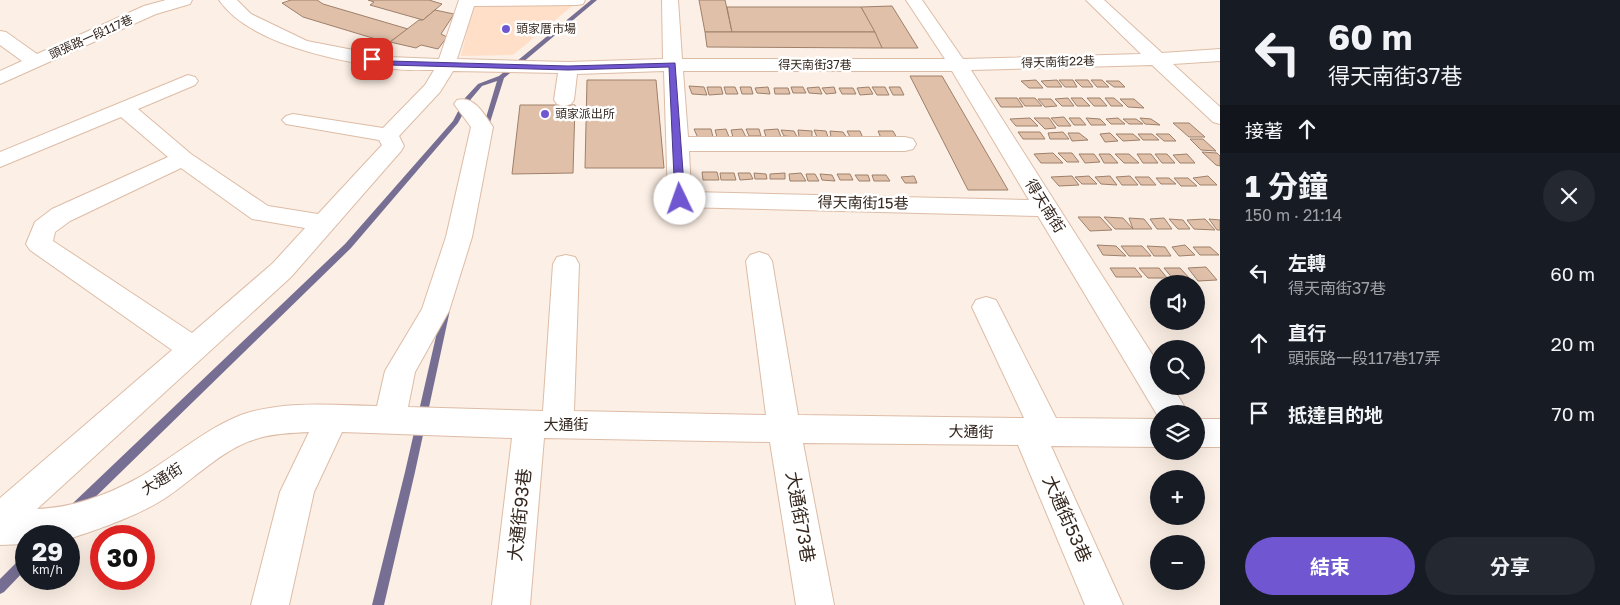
<!DOCTYPE html>
<html lang="zh-TW">
<meta charset="utf-8">
<style>
:root{--surface:#171b24;--page:#242831;--text:#f1f3f6;--muted:#9ea1a6;--accent:#7056d0}
body{margin:0;font-family:"Golos Text","Noto Sans TC",sans-serif;background:var(--page);color:var(--text);height:100vh;display:flex;flex-direction:column;font-size:19px;white-space:nowrap}
*{box-sizing:border-box;margin:0}
p{font-size:16px;color:var(--muted)}
.icon{flex:none;width:28px;height:28px;fill:none;stroke:currentColor;stroke-width:2;stroke-linecap:round;stroke-linejoin:round}
.map{position:relative;flex:1;overflow:hidden}
.drawer{display:flex;flex-direction:column;background:var(--surface);width:400px}
.drawer>*{flex:none}
.guide{background:#171b24;color:var(--text);overflow:hidden}
.buttons{position:absolute;left:1150px;top:275px;display:grid;gap:10px}
.buttons a{display:grid;place-items:center;width:55px;height:55px;border-radius:50%;background:var(--surface);box-shadow:0 5px 20px #0002;font-size:25px}
.speed{position:absolute;left:15px;top:525px;display:flex;gap:10px;font-size:25px;font-weight:700;text-align:center}
.speed>*{display:grid;place-content:center;width:65px;height:65px;border-radius:50%;background:var(--surface);box-shadow:0 5px 20px #0002;line-height:1}
.speed small{font-size:12px;font-weight:400}
.speed .limit{border:8px solid #d22;background:#fff;color:#111}
.pin{position:absolute;display:grid;place-items:center;width:42px;height:42px;color:#fff;margin:-21px;border-radius:10px;box-shadow:0 2px 8px #0006}
.me{position:absolute;width:55px;margin:-28px;rotate:357deg;stroke-linejoin:round;filter:drop-shadow(0 0 4px #0008)}
.turn{display:flex;align-items:center;gap:18px;height:105px;padding:0 25px;font-size:22px}
.turn .icon{width:65px;height:65px;stroke-width:2.5}
.turn b{display:block;font-size:35px;line-height:42px}
.then{display:flex;align-items:center;height:48px;padding:0 25px;background:#0003;gap:10px;font-size:19px}
.round{display:grid;place-items:center;flex:none;width:52px;height:52px;border-radius:26px;background:var(--page)}
.head{display:flex;align-items:center;justify-content:space-between;height:85px;padding:0 25px}
h1{font-size:30px;font-weight:700;line-height:38px}
.primary-button{display:flex;gap:10px;margin-top:auto;padding:10px 25px}
.primary-button a{flex:1;height:58px;border-radius:30px;background:var(--accent);color:#fff;font-size:20px;font-weight:700;line-height:58px;text-align:center}
.primary-button a+a{background:var(--page);color:var(--text)}
ul{padding:0;list-style:none}
li{display:flex;align-items:center;gap:15px;height:70px;padding:0 25px}
li div{flex:1}
li b{display:block;font-size:19px}
li em{font-style:normal}
main{display:flex;flex:1;min-height:0}
.map>svg:first-child{display:block}
.built{fill:#ffdfc8}
.lines{fill:none;stroke-linecap:round;stroke-linejoin:round}
.stream{fill:#766f93;fill-rule:evenodd}
.building{fill:#e0c0a9;stroke:#9e806b}
.minor-casing{stroke:#ddbca6;stroke-width:2}
.minor{fill:#fff;fill-rule:evenodd}
.route{fill:#7056d0;stroke:#493887}
.poi-dot{fill:#7056d0;stroke:#fff;stroke-width:2}
.labels{text-anchor:middle;stroke-width:5;stroke-linejoin:round;paint-order:stroke}
.far-poi-label{font-size:12px;fill:#34271f;stroke:#fff;text-anchor:start}
.far-street-label{font-size:12px;fill:#34271f;stroke:#fff}
.street-label{font-size:15px;fill:#34271f;stroke:#fff}
.near-street-label{font-size:18px;fill:#34271f;stroke:#fff}
</style>
<main>
<div class="map">
<svg width="1220" height="605" viewBox="0 0 1220 605">
<rect width="100%" height="100%" fill="#fcefe5"/>
<polygon class="built" points="474,2 577,2 513,55 461,56"/>
<g class="lines">
<g class="stream">
<polygon points="591,0 597,0 504,78 487,132 483,132 482,131 497,81 482,86 471,99 458,123 351,248 80,512 76,513 72,512 70,508 72,504 345,244 453,121 465,98 478,84 499,76"/>
<polygon points="446,307 449,308 450,310 415,472 384,605 372,605 405,472 442,310 443,308"/>
<polygon points="26,555 26,569 4,592 0,594 0,579 22,557"/>
</g>
</g>
<g class="building">
<polygon points="291,0 317,0 323,4 408,29 390,42 379,40 303,17 282,3"/>
<polygon points="368,0 429,0 442,4 423,20 370,5 374,2"/>
<polygon points="699,0 725,0 732,32 705,32"/>
<polygon points="892,6 918,48 882,48 861,7"/>
<polygon points="727,7 861,7 875,32 732,32"/>
<polygon points="435,10 454,14 441,34 447,37 438,49 421,45 416,48 390,42 419,20 423,20"/>
<polygon points="705,32 875,32 882,48 707,47"/>
<polygon points="910,76 942,76 1008,190 968,190"/>
<polygon points="587,80 656,80 664,168 585,168"/>
<polygon points="1036,80 1043,88 1029,88 1021,81"/>
<polygon points="1057,80 1062,87 1047,87 1041,81"/>
<polygon points="1059,80 1073,80 1077,87 1065,87"/>
<polygon points="1075,80 1088,80 1093,87 1082,87"/>
<polygon points="1091,80 1102,80 1109,87 1097,87"/>
<polygon points="1106,81 1119,81 1125,87 1114,87"/>
<polygon points="689,86 704,87 707,95 692,94"/>
<polygon points="707,87 721,87 723,94 709,95"/>
<polygon points="724,87 735,87 738,94 726,94"/>
<polygon points="740,87 751,87 753,94 742,94"/>
<polygon points="768,87 770,94 757,93 755,88"/>
<polygon points="791,87 803,87 806,93 793,93"/>
<polygon points="819,87 822,94 809,93 807,88"/>
<polygon points="834,87 836,93 826,94 822,88"/>
<polygon points="869,87 873,94 860,95 857,88"/>
<polygon points="872,87 885,87 889,95 877,95"/>
<polygon points="889,87 900,87 904,95 893,95"/>
<polygon points="774,88 788,88 790,94 775,94"/>
<polygon points="839,88 853,88 856,94 842,94"/>
<polygon points="995,98 1017,98 1023,107 1001,107"/>
<polygon points="1019,98 1035,98 1042,106 1025,106"/>
<polygon points="1068,98 1074,106 1062,106 1055,99"/>
<polygon points="1071,98 1082,98 1090,106 1077,106"/>
<polygon points="1087,98 1100,98 1107,106 1094,106"/>
<polygon points="1105,98 1114,98 1123,106 1111,106"/>
<polygon points="1038,99 1051,99 1057,106 1045,107"/>
<polygon points="1120,99 1134,99 1144,108 1128,107"/>
<polygon points="520,105 575,105 573,173 512,174"/>
<polygon points="1064,117 1071,126 1058,126 1051,118"/>
<polygon points="1030,118 1038,126 1016,126 1010,119"/>
<polygon points="1034,118 1049,118 1056,128 1045,129"/>
<polygon points="1069,118 1080,118 1086,125 1074,125"/>
<polygon points="1086,118 1100,119 1106,125 1091,125"/>
<polygon points="1118,118 1125,124 1111,124 1106,119"/>
<polygon points="1140,118 1151,119 1160,125 1145,124"/>
<polygon points="1123,119 1136,119 1143,124 1129,124"/>
<polygon points="1173,123 1189,123 1205,137 1189,137"/>
<polygon points="694,129 711,129 713,137 698,138"/>
<polygon points="726,129 729,137 717,137 715,130"/>
<polygon points="742,129 746,137 733,137 731,130"/>
<polygon points="746,129 759,129 761,136 749,136"/>
<polygon points="778,129 781,137 766,137 764,130"/>
<polygon points="781,130 794,131 797,137 784,136"/>
<polygon points="798,130 812,131 812,138 799,137"/>
<polygon points="814,130 826,131 828,137 817,137"/>
<polygon points="830,131 843,132 847,138 831,137"/>
<polygon points="847,131 860,131 863,138 851,139"/>
<polygon points="878,131 893,131 897,138 881,138"/>
<polygon points="1018,132 1040,132 1045,139 1023,139"/>
<polygon points="1063,132 1069,139 1050,139 1048,133"/>
<polygon points="1068,133 1079,133 1088,140 1072,141"/>
<polygon points="1110,133 1118,141 1105,142 1100,134"/>
<polygon points="1116,134 1133,134 1140,140 1123,141"/>
<polygon points="1138,134 1152,134 1159,140 1143,140"/>
<polygon points="1156,134 1169,134 1176,141 1164,141"/>
<polygon points="1190,139 1203,139 1216,151 1201,150"/>
<polygon points="1202,152 1217,153 1220,156 1220,166 1216,165"/>
<polygon points="1053,153 1063,163 1041,163 1034,154"/>
<polygon points="1058,153 1072,153 1079,162 1067,162"/>
<polygon points="1079,154 1094,154 1100,162 1085,163"/>
<polygon points="1099,154 1110,154 1118,163 1104,163"/>
<polygon points="1115,154 1129,154 1139,163 1124,163"/>
<polygon points="1137,154 1151,154 1158,163 1143,163"/>
<polygon points="1155,154 1167,154 1175,163 1162,163"/>
<polygon points="1187,154 1195,163 1180,163 1173,155"/>
<polygon points="702,172 717,172 719,180 703,180"/>
<polygon points="720,173 734,173 736,180 721,180"/>
<polygon points="738,173 750,173 753,179 740,180"/>
<polygon points="754,173 766,174 767,179 755,179"/>
<polygon points="785,173 785,179 770,179 770,174"/>
<polygon points="801,173 806,181 790,181 789,174"/>
<polygon points="806,174 815,174 819,181 808,181"/>
<polygon points="820,174 832,175 835,181 822,180"/>
<polygon points="837,174 850,174 853,180 840,180"/>
<polygon points="855,175 868,175 870,181 859,181"/>
<polygon points="872,175 886,175 890,181 874,181"/>
<polygon points="914,176 917,183 905,183 901,177"/>
<polygon points="1072,176 1079,185 1059,186 1051,177"/>
<polygon points="1089,176 1097,184 1082,184 1075,177"/>
<polygon points="1110,176 1117,185 1101,184 1095,177"/>
<polygon points="1130,176 1138,185 1122,185 1116,177"/>
<polygon points="1208,176 1217,185 1200,185 1193,178"/>
<polygon points="1135,177 1149,177 1156,185 1141,185"/>
<polygon points="1156,178 1169,178 1176,184 1161,184"/>
<polygon points="1174,178 1188,178 1197,186 1181,186"/>
<polygon points="1078,217 1100,217 1112,230 1090,231"/>
<polygon points="1104,217 1123,218 1133,229 1115,229"/>
<polygon points="1129,218 1144,219 1152,229 1133,229"/>
<polygon points="1164,218 1172,229 1157,229 1150,219"/>
<polygon points="1169,219 1183,220 1190,229 1178,229"/>
<polygon points="1205,219 1215,230 1194,229 1187,220"/>
<polygon points="1209,219 1220,220 1220,230 1217,230"/>
<polygon points="1097,245 1116,246 1126,256 1103,255"/>
<polygon points="1185,245 1195,255 1179,256 1172,247"/>
<polygon points="1121,246 1142,246 1151,256 1129,256"/>
<polygon points="1147,246 1165,247 1171,256 1154,256"/>
<polygon points="1193,247 1210,247 1219,255 1200,255"/>
<polygon points="1206,267 1217,280 1198,281 1188,268"/>
<polygon points="1110,268 1135,268 1142,277 1116,277"/>
<polygon points="1139,268 1159,268 1167,278 1148,278"/>
<polygon points="1164,268 1180,268 1191,280 1174,280"/>
</g>
<g class="lines">
<defs>
<g id="minor">
<polygon points="166,0 192,0 190,4 156,14 0,84 0,71 22,61 0,45 0,31 6,32 37,54 144,6"/>
<path d="M219 0H237L251 14 307 41 389 57 439 59 459 0H585L583 4 577 5 474 6 457 59 568 62 663 59 662 0H678L682 59H945L906 0H922L963 59 1141 54 1086 0H1104L1162 53 1220 49V61L1173 64 1220 107V124L1213 122 1152 65 971 70 1159 365V386H1172L1189 414H1159V418L1038 216 680 207 672 204 668 199 664 71 577 74 574 100 571 104 564 106 557 104 554 100 558 73 453 71 440 92 399 136 404 146 401 151 291 277 37 509C72 508 107 495 138 478 173 458 203 430 241 415 283 400 334 405 377 406L385 371 422 309 446 237 471 127 454 104 457 100C474 95 484 114 493 127L472 237 449 311 415 372 408 407 543 411 553 264 557 257 566 255 575 257 579 264 574 411 766 415 746 261 750 255 759 252 768 255 772 261 798 415 1024 418 972 307 976 300 986 297 996 300 1056 418 1159 419V447L1051 446 1123 605H1085L1018 445 803 443 834 605H796L770 442 544 438 530 605H492L512 438 342 432 314 492 289 605H251L280 492 309 432C292 433 273 433 256 439 222 449 193 480 164 499 135 517 101 528 69 539V536H26V544L0 545V498L172 350 30 250 26 244 35 222 52 209 168 157 121 117 0 167V152L188 75 195 77 198 81 195 85 138 109 191 154 268 206 318 214 382 145 379 140 286 124 282 120 286 116 293 114 383 128 425 85 434 70C419 70 403 71 388 68 338 61 249 44 219 0ZM683 71H952L1029 200 691 192 689 151H905L913 149 916 144 913 139 905 137H688ZM181 168 252 219 305 228 273 263 192 333 53 241 55 232 70 221Z"/>
<rect x="1196" y="419" width="24" height="28"/>
</g>
</defs>
<use href="#minor" class="minor-casing"/>
<use href="#minor" class="minor"/>
</g>
<polygon class="route" points="372,57 389,61 568,66 675,63 685,199 680,202 675,199 669,67 568,70 389,65 369,61 368,59"/>
<g class="poi-dot">
<circle cx="506" cy="29" r="5"/>
<circle cx="545" cy="114" r="5"/>
</g>
<g class="labels">
<g class="far-poi-label">
<text x="516" y="33">頭家厝市場</text>
<text x="555" y="118">頭家派出所</text>
</g>
<g class="far-street-label">
<text transform="translate(91 37) rotate(-24)" y="4">頭張路一段117巷</text>
<text transform="translate(1058 62) rotate(-2)" y="4">得天南街22巷</text>
<text x="815" y="69">得天南街37巷</text>
</g>
<g class="street-label">
<text transform="translate(863 203) rotate(1)" y="5">得天南街15巷</text>
<text transform="translate(1045 206) rotate(58)" y="5">得天南街</text>
<text x="566" y="430">大通街</text>
<text transform="translate(971 432) rotate(1)" y="5">大通街</text>
<text transform="translate(162 479) rotate(-32)" y="5">大通街</text>
</g>
<g class="near-street-label">
<text transform="translate(520 515) rotate(-84)" y="6">大通街93巷</text>
<text transform="translate(800 517) rotate(80)" y="6">大通街73巷</text>
<text transform="translate(1067 519) rotate(66)" y="6">大通街53巷</text>
</g>
</g>
</svg>
<div class="buttons">
<a><svg class="icon" aria-label="sound" viewBox="0 0 24 24"><path d="M4 9h4l5-4v14l-5-4H4zM17 9q2 3 0 6"/></svg></a>
<a><svg class="icon" aria-label="search" viewBox="0 0 24 24"><circle cx="10" cy="10" r="6"/><path d="M15 15l6 6"/></svg></a>
<a><svg class="icon" aria-label="layers" viewBox="0 0 24 24"><path d="M12 4l9 5-9 5-9-5zM3 14l9 5 9-5"/></svg></a>
<a>+</a>
<a>−</a>
</div>
<div class="speed"><div>29<small>km/h</small></div><div class="limit">30</div></div>
<div class="pin" style="left:372px;top:59px;background:#d93025"><svg class="icon" aria-label="arrive" viewBox="0 0 24 24"><path d="M6 21V4h12l-3 4 3 4H6"/></svg></div>
<svg class="me" style="left:680px;top:199px" viewBox="-20 -20 40 40"><circle r="19" fill="#fff"/><path d="M0-13L10 11 0 6-10 11z" fill="#7056d0"/></svg>
</div>
<section class="drawer">
<div class="guide">
<div class="turn"><svg class="icon" aria-label="left" viewBox="0 0 24 24"><path d="M17 20v-9H6M10 6l-5 5 5 5"/></svg><div><b>60 m</b>得天南街37巷</div></div>
<div class="then">接著<svg class="icon" aria-label="ahead" viewBox="0 0 24 24"><path d="M12 20V5M6 11l6-6 6 6"/></svg></div>
</div>
<div class="head"><div><h1>1 分鐘</h1><p>150 m · 21:14</p></div><a class="round"><svg class="icon" aria-label="close" viewBox="0 0 24 24"><path d="M6 6l12 12M18 6L6 18"/></svg></a></div>
<ul>
<li><svg class="icon" aria-label="left" viewBox="0 0 24 24"><path d="M17 20v-9H6M10 6l-5 5 5 5"/></svg><div><b>左轉</b><p>得天南街37巷</p></div><em>60 m</em></li>
<li><svg class="icon" aria-label="ahead" viewBox="0 0 24 24"><path d="M12 20V5M6 11l6-6 6 6"/></svg><div><b>直行</b><p>頭張路一段117巷17弄</p></div><em>20 m</em></li>
<li><svg class="icon" aria-label="arrive" viewBox="0 0 24 24"><path d="M6 21V4h12l-3 4 3 4H6"/></svg><div><b>抵達目的地</b></div><em>70 m</em></li>
</ul>
<div class="primary-button"><a>結束</a><a>分享</a></div>
</section>
</main>
